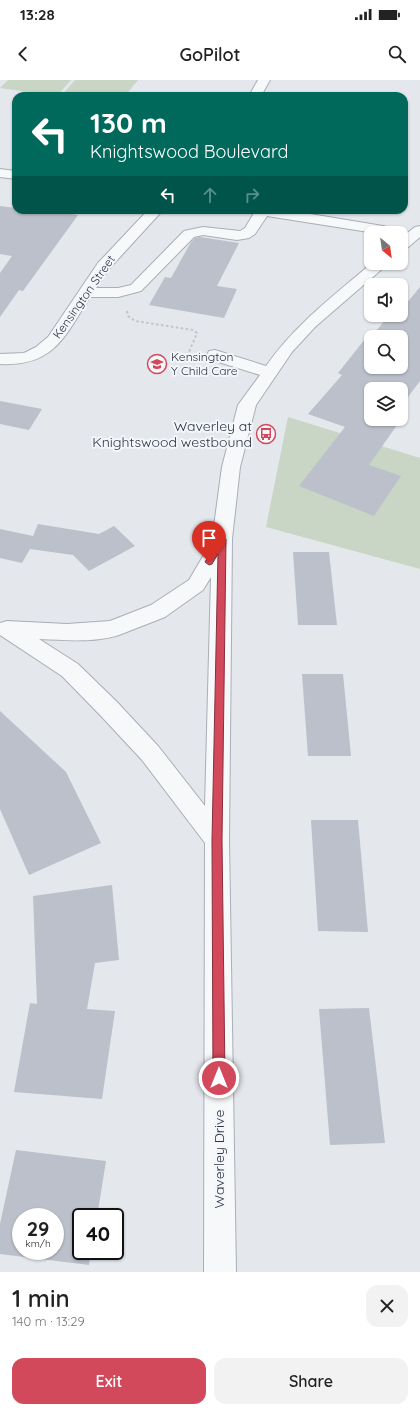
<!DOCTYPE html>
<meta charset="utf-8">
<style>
:root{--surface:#fff;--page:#f2f2f2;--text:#222;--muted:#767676;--accent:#d1495b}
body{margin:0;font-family:Quicksand,sans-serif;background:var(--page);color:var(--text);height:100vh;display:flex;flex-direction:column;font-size:15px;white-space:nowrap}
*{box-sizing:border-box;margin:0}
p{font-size:13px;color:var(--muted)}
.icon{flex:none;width:22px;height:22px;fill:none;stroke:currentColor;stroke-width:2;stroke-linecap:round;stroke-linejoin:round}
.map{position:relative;height:1192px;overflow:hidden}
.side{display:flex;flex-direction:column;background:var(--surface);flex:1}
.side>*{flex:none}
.top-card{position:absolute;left:12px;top:12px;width:396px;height:122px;border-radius:12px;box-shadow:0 1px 3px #0004;background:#00695c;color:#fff;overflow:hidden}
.needle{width:26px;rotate:151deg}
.fabs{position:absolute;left:364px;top:146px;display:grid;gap:8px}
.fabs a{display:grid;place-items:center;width:44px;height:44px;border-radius:8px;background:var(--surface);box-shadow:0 1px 3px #0004;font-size:20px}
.speed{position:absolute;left:12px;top:1128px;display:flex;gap:8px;font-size:20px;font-weight:700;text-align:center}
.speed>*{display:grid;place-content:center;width:52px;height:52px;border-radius:50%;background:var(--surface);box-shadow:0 1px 3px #0004;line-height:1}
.speed small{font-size:10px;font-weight:400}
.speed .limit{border:2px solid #111;border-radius:6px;background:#fff;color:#111}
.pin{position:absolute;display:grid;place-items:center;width:34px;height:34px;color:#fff;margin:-41px -17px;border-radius:50% 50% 50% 0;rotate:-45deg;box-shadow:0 0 4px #0007}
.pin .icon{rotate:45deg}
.me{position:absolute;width:44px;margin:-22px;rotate:0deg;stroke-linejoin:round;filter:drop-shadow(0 0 3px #0008)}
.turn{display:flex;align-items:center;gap:14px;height:84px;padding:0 12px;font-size:18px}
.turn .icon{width:52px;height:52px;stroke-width:2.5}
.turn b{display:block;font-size:28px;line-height:34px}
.lanes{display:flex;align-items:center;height:38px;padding:0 12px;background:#0003;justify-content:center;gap:20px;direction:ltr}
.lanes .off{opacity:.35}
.round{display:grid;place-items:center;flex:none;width:42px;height:42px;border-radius:12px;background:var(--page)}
.summary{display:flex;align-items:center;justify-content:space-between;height:68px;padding:0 12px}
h1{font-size:24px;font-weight:600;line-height:30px}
.cta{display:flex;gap:8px;margin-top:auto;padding:8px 12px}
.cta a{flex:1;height:46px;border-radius:12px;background:var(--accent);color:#fff;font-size:16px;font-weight:600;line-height:46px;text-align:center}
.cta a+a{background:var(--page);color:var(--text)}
.status{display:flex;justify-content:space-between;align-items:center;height:28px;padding:0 20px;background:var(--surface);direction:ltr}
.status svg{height:11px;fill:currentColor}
header{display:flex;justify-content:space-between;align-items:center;height:52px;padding:0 12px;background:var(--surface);font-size:18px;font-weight:600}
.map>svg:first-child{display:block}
.green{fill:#c9d6c5}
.building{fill:#bbc0ca;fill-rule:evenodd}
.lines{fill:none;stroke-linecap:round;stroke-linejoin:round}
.minor-casing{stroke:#a9aeb7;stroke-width:2}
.path{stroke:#c2c5cb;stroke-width:2;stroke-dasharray:2.5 2.5;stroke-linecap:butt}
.minor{fill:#f7f8fa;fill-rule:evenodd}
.route{fill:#d1495b;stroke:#882f3b}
.labels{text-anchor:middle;stroke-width:4;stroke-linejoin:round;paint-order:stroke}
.far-street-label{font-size:12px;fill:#2b3445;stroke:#f4f6f9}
.far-poi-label{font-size:12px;fill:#2b3445;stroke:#f4f6f9;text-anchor:start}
.poi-label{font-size:14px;fill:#2b3445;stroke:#f4f6f9;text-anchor:end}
.street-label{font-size:14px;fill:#2b3445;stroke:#f4f6f9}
</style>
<div class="status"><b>13:28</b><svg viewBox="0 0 49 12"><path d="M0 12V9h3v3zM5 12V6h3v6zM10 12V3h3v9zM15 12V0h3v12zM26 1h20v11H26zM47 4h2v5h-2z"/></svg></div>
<header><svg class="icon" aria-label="back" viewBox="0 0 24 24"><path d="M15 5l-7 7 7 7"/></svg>GoPilot<svg class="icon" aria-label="search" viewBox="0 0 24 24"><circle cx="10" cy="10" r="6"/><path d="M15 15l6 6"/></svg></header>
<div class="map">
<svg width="420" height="1192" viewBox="0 0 420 1192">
<rect width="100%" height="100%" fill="#e4e7ec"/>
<g class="green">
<polygon points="8,0 71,0 57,16 0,8"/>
<polygon points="75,0 138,0 125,16 61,16"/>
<polygon points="288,337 420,378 420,489 266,447"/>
</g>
<g class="building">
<polygon points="0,126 16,128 16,130 31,130 50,133 52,131 78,135 23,211 19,210 0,237 0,193 12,176 0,174"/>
<polygon points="200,157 239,163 217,206 237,209 224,238 149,225 165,197 171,198 191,162 195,158"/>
<path d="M420 207V301L401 326V309H371V339H391L389 342 397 345 369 385 401 396 374 436 299 406 345 347 308 334 342 295 338 293 369 254 373 255 389 235H401V230ZM371 257H401V287H371Z"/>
<polygon points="0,321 42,329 29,350 0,344"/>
<polygon points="38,444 99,454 114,446 135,466 89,491 73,475 30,469 22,483 0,478 0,449 33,456"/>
<polygon points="293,472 329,472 337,545 298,545"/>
<polygon points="302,594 343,594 351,676 308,676"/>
<polygon points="0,631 66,692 101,763 29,795 0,729"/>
<polygon points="311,740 358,740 368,852 318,851"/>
<polygon points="112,805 119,880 95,883 87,929 115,931 102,1019 14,1012 30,923 37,924 33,816"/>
<polygon points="369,928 385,1063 330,1065 319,929"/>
<path d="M16 1070 106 1081 97 1137H81V1171H91L89 1185 0 1174V1144ZM21 1137H55V1171H21Z"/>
</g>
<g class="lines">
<defs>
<g id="minor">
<polygon points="258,0 270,0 261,16 249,16"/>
<polygon points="0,89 16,91 16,99 0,97"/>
<path d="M148 130H163L109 189 96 208H118L131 205 184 151 203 147 240 151 245 148 254 133 252 130H286L383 146 398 150 400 153H375L267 136 255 154 249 158 237 160 203 155 194 157 141 211 118 217H90C65 256 54 287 0 284V274L24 273 36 267 48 257 98 183Z"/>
<polygon points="420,146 420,157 406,169 401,170 401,158 415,147"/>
<path d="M372 183H389L315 247 292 272 256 325 240 387 232 459 229 760 236 1192H204L205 763 142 680 101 636 62 596 0 555V543L7 541 67 544 110 541 151 525 189 500 212 461 222 387 238 325 260 295 209 279 207 275 209 271 215 270 266 286C296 244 333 216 372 183ZM211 497 205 726 158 666 117 622 78 584 39 559C65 560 94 563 119 555L165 537 203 510Z"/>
</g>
</defs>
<use href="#minor" class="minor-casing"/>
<polyline class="path" points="127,231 128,236 135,241 193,250 197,253 189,272"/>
<use href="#minor" class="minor"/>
</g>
<polygon class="route" points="222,456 226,459 222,760 225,998 223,1002 219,1004 215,1002 213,998 212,760 218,474 212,484 209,485 205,482 220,457"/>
<defs>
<symbol id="school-ring" viewBox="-11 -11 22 22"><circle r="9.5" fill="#f4f6f9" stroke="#d1495b" stroke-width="1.5"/><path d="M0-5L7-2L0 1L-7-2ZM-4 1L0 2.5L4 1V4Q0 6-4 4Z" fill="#d1495b"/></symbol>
<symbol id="bus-ring" viewBox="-11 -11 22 22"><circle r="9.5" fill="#f4f6f9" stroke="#d1495b" stroke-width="1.5"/><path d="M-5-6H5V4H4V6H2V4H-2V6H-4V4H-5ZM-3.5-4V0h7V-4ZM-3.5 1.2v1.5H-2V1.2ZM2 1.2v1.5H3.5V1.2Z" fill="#d1495b"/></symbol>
</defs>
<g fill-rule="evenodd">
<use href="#school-ring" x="146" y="273" width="22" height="22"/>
<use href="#bus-ring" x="255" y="343" width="22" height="22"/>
</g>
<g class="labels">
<g class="far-street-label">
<text transform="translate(84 217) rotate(-55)" y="4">Kensington Street</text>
</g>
<g class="far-poi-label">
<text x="171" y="281">Kensington<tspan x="171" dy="14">Y Child Care</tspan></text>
</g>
<g class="poi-label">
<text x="252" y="351">Waverley at<tspan x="252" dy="16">Knightswood westbound</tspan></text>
</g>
<g class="street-label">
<text transform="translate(219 1079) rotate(-90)" y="5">Waverley Drive</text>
</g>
</g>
</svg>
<div class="fabs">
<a><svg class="needle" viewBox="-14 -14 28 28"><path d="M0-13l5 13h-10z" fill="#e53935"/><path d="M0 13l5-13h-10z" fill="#767676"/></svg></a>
<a><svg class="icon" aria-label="sound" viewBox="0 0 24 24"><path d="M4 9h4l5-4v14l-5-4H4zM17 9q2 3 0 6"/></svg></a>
<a><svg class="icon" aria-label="search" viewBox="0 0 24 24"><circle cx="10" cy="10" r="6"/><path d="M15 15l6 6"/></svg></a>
<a><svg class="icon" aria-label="layers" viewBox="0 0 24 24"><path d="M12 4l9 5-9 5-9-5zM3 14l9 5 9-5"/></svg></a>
</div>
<div class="speed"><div>29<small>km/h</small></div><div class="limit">40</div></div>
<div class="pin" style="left:209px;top:482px;background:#d93025"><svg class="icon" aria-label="arrive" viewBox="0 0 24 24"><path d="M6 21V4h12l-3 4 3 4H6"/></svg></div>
<svg class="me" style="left:219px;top:998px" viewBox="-20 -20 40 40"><circle r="17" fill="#d1495b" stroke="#fff" stroke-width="3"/><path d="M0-11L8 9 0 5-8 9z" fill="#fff"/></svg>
<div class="top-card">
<div class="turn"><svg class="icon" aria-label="left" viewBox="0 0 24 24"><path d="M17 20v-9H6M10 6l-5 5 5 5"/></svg><div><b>130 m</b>Knightswood Boulevard</div></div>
<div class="lanes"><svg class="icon" aria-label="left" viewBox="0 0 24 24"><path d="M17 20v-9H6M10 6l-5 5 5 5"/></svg><svg class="icon off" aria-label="ahead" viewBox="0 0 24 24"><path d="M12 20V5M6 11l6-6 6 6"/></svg><svg class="icon off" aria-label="right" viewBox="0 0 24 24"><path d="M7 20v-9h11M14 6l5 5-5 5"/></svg></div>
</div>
</div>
<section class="side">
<div class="summary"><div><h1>1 min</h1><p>140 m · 13:29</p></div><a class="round"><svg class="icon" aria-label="close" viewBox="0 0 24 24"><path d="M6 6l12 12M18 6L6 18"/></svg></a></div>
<div class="cta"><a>Exit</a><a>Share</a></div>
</section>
